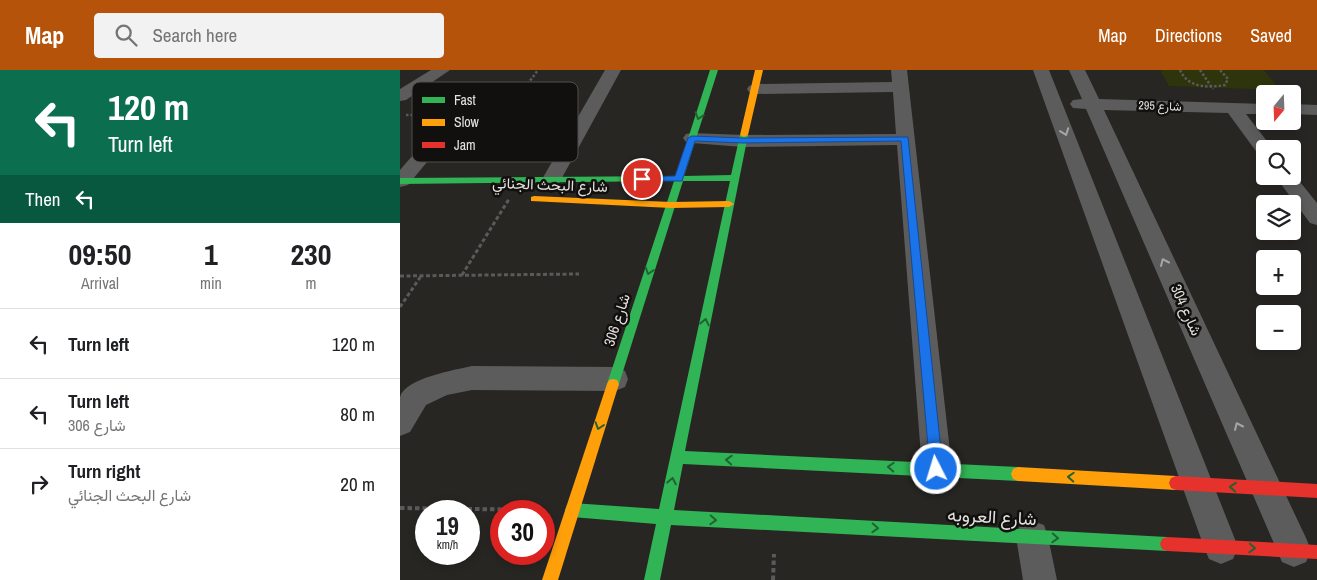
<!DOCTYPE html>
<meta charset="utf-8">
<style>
:root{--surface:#fff;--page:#f2f2f2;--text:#202124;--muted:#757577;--line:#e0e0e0;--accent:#b45309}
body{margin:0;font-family:"Archivo Narrow",Vazirmatn,sans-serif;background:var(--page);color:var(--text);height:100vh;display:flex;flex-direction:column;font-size:19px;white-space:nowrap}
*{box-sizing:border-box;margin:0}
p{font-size:16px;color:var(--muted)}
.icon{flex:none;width:28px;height:28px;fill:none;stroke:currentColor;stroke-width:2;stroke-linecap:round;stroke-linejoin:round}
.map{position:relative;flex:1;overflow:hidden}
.details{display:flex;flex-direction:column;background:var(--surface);width:400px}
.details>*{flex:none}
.banner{background:#0b6e4f;color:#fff;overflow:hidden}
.needle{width:32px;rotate:199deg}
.controls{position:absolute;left:856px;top:15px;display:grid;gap:10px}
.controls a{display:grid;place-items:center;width:45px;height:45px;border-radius:5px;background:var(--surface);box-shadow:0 2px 8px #0003;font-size:25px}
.speed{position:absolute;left:15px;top:430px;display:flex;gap:10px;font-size:25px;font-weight:700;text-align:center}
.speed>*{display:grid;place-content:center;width:65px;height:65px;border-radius:50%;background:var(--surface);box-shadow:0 2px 8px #0003;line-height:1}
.speed small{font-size:12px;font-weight:400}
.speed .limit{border:8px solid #d22;background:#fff;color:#111}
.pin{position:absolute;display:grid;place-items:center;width:42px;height:42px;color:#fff;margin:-21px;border:2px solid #fff;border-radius:50%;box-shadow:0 1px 5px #0007}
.me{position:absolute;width:55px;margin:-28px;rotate:355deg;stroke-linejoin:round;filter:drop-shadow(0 0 4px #0008)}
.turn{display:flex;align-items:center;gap:18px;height:105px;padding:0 25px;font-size:22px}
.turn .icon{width:65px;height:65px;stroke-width:2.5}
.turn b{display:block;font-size:35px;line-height:42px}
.then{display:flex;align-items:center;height:48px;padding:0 25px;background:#0003;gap:10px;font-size:19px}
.eta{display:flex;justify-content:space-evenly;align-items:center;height:85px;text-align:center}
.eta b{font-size:30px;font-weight:700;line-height:35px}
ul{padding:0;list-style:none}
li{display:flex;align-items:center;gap:15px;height:70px;padding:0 25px;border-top:1px solid var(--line)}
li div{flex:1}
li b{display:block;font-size:19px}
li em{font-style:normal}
header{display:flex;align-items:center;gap:30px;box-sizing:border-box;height:70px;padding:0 25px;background:var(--accent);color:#fff}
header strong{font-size:24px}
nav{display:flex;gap:28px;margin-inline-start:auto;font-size:18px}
.search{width:350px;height:45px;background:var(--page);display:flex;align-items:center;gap:12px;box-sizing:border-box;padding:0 18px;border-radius:5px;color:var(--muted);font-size:19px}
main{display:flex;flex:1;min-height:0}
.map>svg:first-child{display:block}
.green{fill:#2e340c}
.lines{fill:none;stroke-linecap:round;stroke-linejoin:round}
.path-far2{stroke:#5b5a59;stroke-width:2.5;stroke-dasharray:2.5 2;stroke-linecap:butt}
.path-far1{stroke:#5b5a59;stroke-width:3;stroke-dasharray:4 2.5;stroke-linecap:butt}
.path{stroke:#5b5a59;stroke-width:4;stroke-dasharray:4.5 3;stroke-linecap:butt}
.street{fill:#5d5c5c;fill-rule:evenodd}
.fast{fill:#30b455;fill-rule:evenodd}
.slow{fill:#ff9f0a;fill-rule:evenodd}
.jam{fill:#e5322d;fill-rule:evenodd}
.oneway{stroke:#206232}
.oneway2{stroke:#a7a6a4}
.route{fill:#1a73e8;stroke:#114b97}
.labels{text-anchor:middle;stroke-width:5;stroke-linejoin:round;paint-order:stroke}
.far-street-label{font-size:12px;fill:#e3e2de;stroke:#11100e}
.street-label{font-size:15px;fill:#e3e2de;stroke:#11100e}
.near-street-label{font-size:18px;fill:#e3e2de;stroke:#11100e}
.key{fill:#11100e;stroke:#504f4c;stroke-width:1}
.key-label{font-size:14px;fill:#e3e2de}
</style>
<header>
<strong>Map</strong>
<div class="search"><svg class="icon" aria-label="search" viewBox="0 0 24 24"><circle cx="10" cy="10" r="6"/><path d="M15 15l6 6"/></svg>Search here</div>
<nav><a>Map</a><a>Directions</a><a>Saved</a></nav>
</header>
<main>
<section class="details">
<div class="banner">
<div class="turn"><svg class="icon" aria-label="left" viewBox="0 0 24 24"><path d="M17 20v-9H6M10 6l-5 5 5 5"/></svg><div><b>120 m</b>Turn left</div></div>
<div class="then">Then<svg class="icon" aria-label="left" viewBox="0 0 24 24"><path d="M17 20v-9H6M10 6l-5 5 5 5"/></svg></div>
</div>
<div class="eta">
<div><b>09:50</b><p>Arrival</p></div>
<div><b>1</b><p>min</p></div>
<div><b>230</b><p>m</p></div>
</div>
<ul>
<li><svg class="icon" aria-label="left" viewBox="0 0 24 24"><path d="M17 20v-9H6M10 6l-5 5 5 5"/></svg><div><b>Turn left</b></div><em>120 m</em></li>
<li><svg class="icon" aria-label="left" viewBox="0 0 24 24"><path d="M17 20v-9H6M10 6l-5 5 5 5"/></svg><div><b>Turn left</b><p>شارع 306</p></div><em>80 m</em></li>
<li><svg class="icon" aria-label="right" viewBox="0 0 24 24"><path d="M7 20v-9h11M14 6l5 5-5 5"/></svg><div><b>Turn right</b><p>شارع البحث الجنائي</p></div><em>20 m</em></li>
</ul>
</section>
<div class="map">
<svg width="917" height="510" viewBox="0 0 917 510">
<rect width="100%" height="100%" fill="#272623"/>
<polygon class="green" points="760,0 864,0 880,20 769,16"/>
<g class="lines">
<g class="path-far2">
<path d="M780 0C788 18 808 18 825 15L828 9 820 0"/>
<polyline points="800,0 813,19"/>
<polyline points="106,43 138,0"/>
<polyline points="58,44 167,43"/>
<polyline points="6,45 32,45"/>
</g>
<g class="path-far1">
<polyline points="62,205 109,129"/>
<polyline points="0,206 179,204"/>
<polyline points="0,237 21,206"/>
</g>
<g class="path">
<polyline points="0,438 142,440"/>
<polyline points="373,510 374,484"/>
</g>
<g class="street">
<polygon points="31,0 50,0 6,30 0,31 0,19"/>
<polygon points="205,0 221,0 158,115 151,117 144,115 141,111"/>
<polygon points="491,0 507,0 552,399 548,409 537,414 526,409 522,399 497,75 343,77 292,73 286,72 283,68 286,64 292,63 343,65 496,64 493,22 355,24 349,22 347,19 349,16 355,14 492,12"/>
<polygon points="633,0 649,0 838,477 833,489 821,494 809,489 804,477"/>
<polygon points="669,0 685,0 699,29 865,34 865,44 846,44 873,79 865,79 865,86 858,84 828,43 704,40 906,468 911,480 906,492 894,497 882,492 686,39 673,38 670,34 673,30 682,29"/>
<polygon points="892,34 917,35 917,45 892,44"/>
<polygon points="45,54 51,55 54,59 51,63 8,115 0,117 0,100 39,55"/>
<polygon points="892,102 917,133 917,155 910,153 875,106 892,106"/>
<path d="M72 296 215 297 225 301 228 309 225 317 215 321 72 320 47 325 26 335 10 362 0 366C0 355 0 338 0 327 5 308 55 300 72 296Z"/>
<polygon points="632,451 644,455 648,467 657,510 623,510 616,467 620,455"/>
</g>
<polygon class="fast" points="310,0 318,0 284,106 331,105 340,65 344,63 348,65 285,381 618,397 623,399 625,404 623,409 618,411 283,394 274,440 767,467 772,469 774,474 772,479 767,481 271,455 260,510 244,510 256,454 172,447 167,445 165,440 167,435 172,433 259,439 330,111 283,111 219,314 217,318 213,319 209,318 207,314 274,111 0,114 0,108 276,106"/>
<g class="slow">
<polygon points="355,0 363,0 348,65 344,67 340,65"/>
<polygon points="134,126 271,132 329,131 334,134 329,137 271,138 131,131 131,127"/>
<polygon points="213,309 217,310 219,314 158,510 142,510 207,314 209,310"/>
<polygon points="618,397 776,406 781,408 783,413 781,418 776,420 618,411 613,409 611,404 613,399"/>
</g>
<g class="jam">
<polygon points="776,406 917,414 917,428 776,420 771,418 769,413 771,408"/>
<polygon points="767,467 917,475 917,489 767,481 762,479 760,474 762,469"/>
</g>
</g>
<defs><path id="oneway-chevron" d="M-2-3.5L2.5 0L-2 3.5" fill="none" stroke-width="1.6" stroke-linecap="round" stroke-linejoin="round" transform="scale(1.25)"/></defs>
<g class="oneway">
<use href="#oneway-chevron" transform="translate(299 46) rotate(108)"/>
<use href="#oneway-chevron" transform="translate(249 201) rotate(108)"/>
<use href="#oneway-chevron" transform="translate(305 252) rotate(-78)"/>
<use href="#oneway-chevron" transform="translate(199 356) rotate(108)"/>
<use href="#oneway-chevron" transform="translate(329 390) rotate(-177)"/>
<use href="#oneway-chevron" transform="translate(491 397) rotate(-177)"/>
<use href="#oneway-chevron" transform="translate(671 407) rotate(-177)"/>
<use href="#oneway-chevron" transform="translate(272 411) rotate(-79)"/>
<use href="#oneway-chevron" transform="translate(833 417) rotate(-176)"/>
<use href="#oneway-chevron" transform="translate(313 450) rotate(3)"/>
<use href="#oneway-chevron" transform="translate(475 458) rotate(3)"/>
<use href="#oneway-chevron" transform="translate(655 468) rotate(3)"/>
<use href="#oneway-chevron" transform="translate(852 478) rotate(3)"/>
</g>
<g class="oneway2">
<use href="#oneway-chevron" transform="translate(665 62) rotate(70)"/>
<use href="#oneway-chevron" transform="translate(764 192) rotate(-114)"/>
<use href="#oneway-chevron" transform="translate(838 356) rotate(-114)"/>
</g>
<polygon class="route" points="292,66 343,68 508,67 543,399 541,404 536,406 532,404 530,399 501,71 343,73 295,71 282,111 239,111 239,107 242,107 275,106 288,68"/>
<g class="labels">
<g class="far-street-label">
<text transform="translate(760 36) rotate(2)" y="4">شارع 295</text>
</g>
<g class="street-label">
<text transform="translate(150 115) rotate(2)" y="5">شارع البحث الجنائي</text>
<text transform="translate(786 240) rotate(66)" y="5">شارع 304</text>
<text transform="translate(217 250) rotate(-72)" y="5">شارع 306</text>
</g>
<g class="near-street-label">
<text transform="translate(592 447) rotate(3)" y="6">شارع العروبه</text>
</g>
</g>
<rect x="12" y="12" width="166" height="80" rx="8" class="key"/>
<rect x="22" y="27" width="23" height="6" fill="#30b455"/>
<rect x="22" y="49" width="23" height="7" fill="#ff9f0a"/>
<rect x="22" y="72" width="23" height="6" fill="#e5322d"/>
<g class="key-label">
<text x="54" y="35">Fast</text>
<text x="54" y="57">Slow</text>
<text x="54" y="80">Jam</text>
</g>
</svg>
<div class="controls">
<a><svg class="needle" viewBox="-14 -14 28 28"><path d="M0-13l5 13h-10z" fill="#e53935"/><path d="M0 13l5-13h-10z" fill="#757577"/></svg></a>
<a><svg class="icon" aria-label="search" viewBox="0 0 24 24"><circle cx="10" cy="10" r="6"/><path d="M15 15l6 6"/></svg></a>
<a><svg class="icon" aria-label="layers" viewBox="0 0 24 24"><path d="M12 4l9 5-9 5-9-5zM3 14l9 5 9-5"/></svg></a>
<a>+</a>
<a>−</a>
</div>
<div class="speed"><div>19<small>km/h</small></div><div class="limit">30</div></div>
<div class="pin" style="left:242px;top:109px;background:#d93025"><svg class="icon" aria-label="arrive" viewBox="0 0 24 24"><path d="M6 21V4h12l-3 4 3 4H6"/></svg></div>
<svg class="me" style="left:536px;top:399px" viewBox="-20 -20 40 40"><circle r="17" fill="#1a73e8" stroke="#fff" stroke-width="3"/><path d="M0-11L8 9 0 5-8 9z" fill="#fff"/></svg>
</div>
</main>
